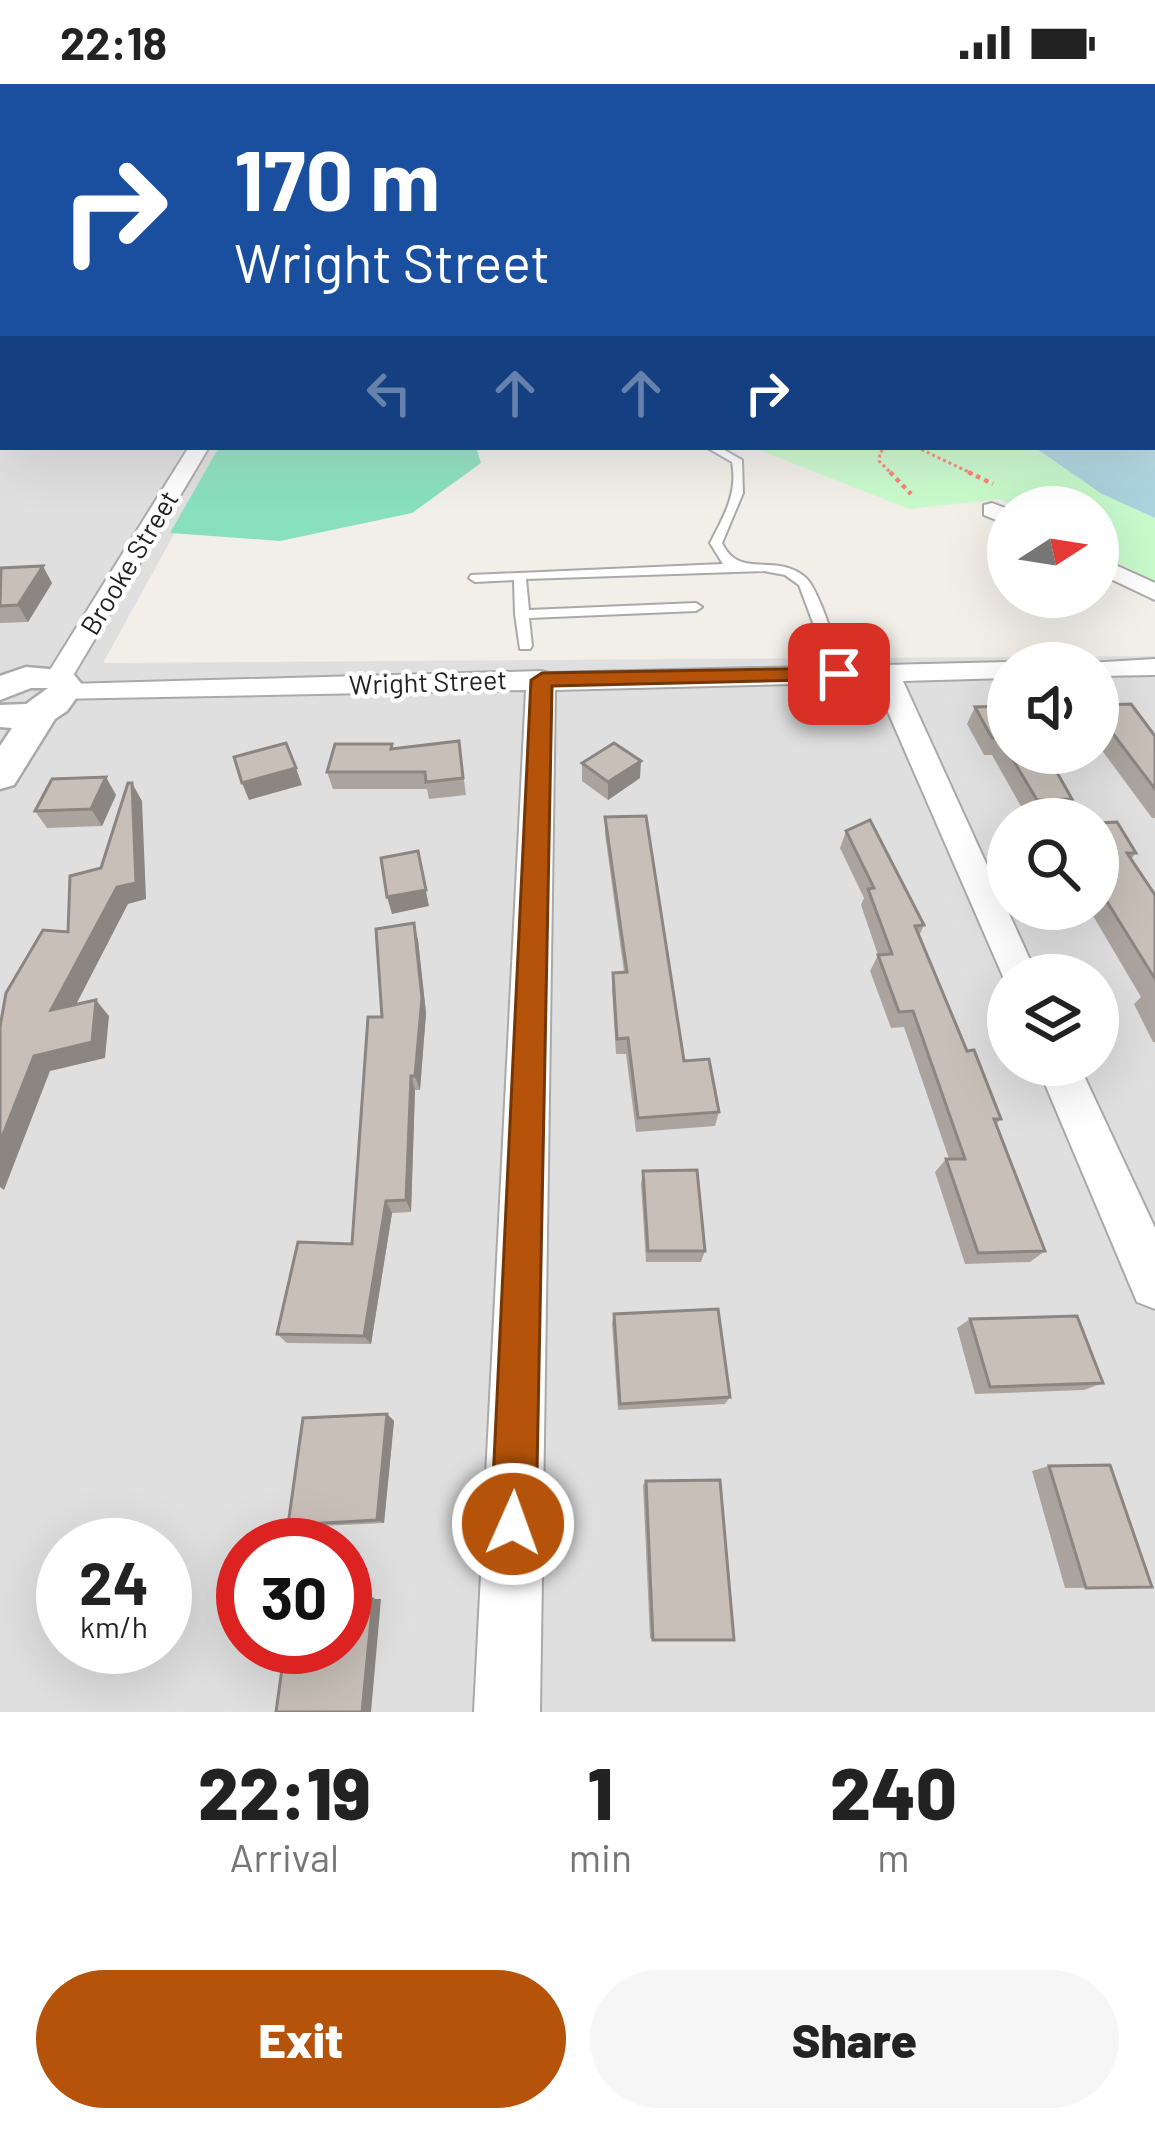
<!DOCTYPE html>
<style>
:root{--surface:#fff;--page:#f6f6f6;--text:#222;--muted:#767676;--accent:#b45309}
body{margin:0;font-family:Barlow,sans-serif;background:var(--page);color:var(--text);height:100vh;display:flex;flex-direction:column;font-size:45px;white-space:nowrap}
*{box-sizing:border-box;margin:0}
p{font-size:39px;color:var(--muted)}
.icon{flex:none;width:66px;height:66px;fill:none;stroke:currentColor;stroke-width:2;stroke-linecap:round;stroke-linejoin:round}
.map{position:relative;height:1628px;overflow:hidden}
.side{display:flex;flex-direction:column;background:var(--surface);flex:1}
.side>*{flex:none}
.guide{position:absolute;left:0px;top:0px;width:1155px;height:366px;box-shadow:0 12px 48px #0002;background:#1a4fa0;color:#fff;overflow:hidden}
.needle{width:78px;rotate:78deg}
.controls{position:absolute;left:987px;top:402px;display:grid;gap:24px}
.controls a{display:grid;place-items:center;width:132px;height:132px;border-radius:50%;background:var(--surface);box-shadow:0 12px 48px #0002;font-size:60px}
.speed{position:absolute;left:36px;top:1434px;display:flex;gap:24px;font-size:60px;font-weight:700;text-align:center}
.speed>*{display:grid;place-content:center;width:156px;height:156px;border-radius:50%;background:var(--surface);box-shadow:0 12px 48px #0002;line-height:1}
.speed small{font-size:30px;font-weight:400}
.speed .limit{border:18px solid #d22;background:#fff;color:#111}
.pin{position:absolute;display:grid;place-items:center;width:102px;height:102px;color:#fff;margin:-51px;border-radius:24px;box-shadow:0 6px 18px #0006}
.me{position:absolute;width:132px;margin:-66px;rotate:2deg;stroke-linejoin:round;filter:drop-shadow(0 0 9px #0008)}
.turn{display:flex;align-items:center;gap:42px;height:252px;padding:0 36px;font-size:54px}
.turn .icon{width:156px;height:156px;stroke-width:2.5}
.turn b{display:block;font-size:84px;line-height:102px}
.lanes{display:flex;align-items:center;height:114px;padding:0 36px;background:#0003;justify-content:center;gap:60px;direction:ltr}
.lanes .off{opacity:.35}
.eta{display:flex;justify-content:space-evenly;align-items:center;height:204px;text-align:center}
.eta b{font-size:72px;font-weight:800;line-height:84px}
.button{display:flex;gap:24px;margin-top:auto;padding:24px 36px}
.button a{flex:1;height:138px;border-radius:72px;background:var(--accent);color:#fff;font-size:48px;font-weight:800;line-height:138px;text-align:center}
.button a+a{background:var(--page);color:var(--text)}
.status{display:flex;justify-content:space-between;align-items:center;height:84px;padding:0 60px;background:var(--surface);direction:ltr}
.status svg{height:33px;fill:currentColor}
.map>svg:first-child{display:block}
.residential{fill:#e0dfdf;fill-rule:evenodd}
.park{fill:#c8facc}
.pitch{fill:#88e0be}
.water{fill:#aad3df}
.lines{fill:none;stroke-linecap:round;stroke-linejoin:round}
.service-casing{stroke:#a9a9a9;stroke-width:4}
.minor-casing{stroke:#a9a9a9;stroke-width:4}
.tertiary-casing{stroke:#a9a9a9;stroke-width:5}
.path-far1{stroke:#fa8072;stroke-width:3;stroke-dasharray:3 3;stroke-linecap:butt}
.path{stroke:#fa8072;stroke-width:4.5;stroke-dasharray:4.5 4.5;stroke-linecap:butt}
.service{fill:#fff;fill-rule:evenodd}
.minor{fill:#fff;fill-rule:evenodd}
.tertiary{fill:#fff;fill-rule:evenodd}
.wall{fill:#aba49e}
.shaded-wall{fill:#8b8681}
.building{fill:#c7bfb8;stroke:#8b8681;stroke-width:3}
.route{fill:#b45309;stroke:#753606;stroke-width:3}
.labels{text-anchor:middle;stroke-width:9;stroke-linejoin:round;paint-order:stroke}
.far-street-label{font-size:27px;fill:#222;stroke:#fff}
</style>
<div class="status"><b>22:18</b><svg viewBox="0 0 49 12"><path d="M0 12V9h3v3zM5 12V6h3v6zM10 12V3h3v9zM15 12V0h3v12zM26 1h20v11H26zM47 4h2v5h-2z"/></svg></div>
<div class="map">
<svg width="1155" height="1628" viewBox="0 0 1155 1628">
<rect width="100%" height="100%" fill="#f2efe9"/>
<path class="residential" d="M0 181 3 363H222L103 579 1155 572V1628H0ZM1008 579H1098V669H1008ZM1008 735H1098V825H1008ZM1008 891H1098V981H1008ZM63 1461H165V1563H63ZM243 1461H345V1563H243Z"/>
<polygon class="park" points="752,363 1034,363 1102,410 1155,434 1155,498 1098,468 1098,423 1015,423 1000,415 909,425"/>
<polygon class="pitch" points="219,363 476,363 481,379 412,429 280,457 170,449"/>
<polygon class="water" points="1152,203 1155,203 1155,434 1102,410 1034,363 1152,363"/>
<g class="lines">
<defs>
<path id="service" d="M706 363H719L742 376 743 409 722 459C739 496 776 468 805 493 819 504 838 570 846 590L844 593H834L832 590 799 501 785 491 764 487 526 495 529 526 696 519 702 523 696 527 529 534 532 562 530 565H520L515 530 514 496 475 498 469 494 471 491 723 480 710 459C724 432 738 409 732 378Z"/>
<g id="minor">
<polygon points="189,363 209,363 68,600 541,587 549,589 1008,578 1013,579 1008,579 1008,594 903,597 1037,891 1008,891 1008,904 875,598 555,606 540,1628 474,1628 526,606 54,615 50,609 57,602 45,594"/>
<polygon points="992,419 1008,425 1008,441 984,431 984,421"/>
<polygon points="1098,473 1155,499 1155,516 1098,489"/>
<polygon points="1155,575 1155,591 1098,592 1098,579 1088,579"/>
<polygon points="1037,981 1079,981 1155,1144 1155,1225 1137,1218"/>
</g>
<polygon id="tertiary" points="26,583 71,587 84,603 67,627 55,635 14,701 0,705 0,662 12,644 0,643 0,621 26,620 48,604 31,604 0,616 0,592"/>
</defs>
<use href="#service" class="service-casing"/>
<use href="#minor" class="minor-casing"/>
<use href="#tertiary" class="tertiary-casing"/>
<g class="path-far1">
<polyline points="888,363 880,368 879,377 893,391"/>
<polyline points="916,363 975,391"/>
</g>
<g class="path">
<polyline points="890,388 911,410"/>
<polyline points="968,388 993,400"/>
<polyline points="1022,413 1041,423"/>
</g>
<use href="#service" class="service"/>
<use href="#minor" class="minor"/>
<use href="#tertiary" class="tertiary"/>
</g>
<g class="wall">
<polygon points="0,485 52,499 28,538 0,539"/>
<polygon points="1098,621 1155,652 1155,734 1152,734 1098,661"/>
<polygon points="1008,622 1008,669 1046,669 1072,715 1061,733 1027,733 992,671 984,671 967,640 975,623"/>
<polygon points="459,657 466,711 429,715 427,705 333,705 327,688 393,664"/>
<polygon points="582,679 640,694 608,716 582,697"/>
<polygon points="116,711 102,742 47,744 35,727"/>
<polygon points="605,733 684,977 719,1028 715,1042 636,1048 626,970 616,970 612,905 613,889 624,888 605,750"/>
<polygon points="1098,739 1136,769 1131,775 1155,811 1155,958 1153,958 1134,920 1141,913 1089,825 1098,825"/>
<polygon points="846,747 924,841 919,852 967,967 1001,1035 996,1040 1045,1167 1030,1178 965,1180 935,1088 946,1075 949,1075 904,943 891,944 870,887 878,871 861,821 864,814 840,764"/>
<polygon points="414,839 418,856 426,929 420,1006 415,1006 411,1128 392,1129 371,1260 287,1259 277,1250 352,1160 382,933"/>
<polygon points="643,1087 705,1167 701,1178 646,1178 641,1100"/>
<polygon points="614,1230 730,1313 725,1320 618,1326 612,1239"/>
<polygon points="970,1235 1103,1299 1084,1306 975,1310 957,1244"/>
<polygon points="387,1330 394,1337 384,1439 300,1443 288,1441"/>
<polygon points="1049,1382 1152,1503 1065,1504 1032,1387"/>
<polygon points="646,1397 653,1556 650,1554 643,1401"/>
</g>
<g class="shaded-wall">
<polygon points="43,482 52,499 28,538 18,521"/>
<polygon points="641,677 640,694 608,716 608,698"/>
<polygon points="296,684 302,701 249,716 242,699"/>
<polygon points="106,693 116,711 102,742 91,725"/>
<polygon points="132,699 142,717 146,815 128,820 65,942 51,926"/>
<polygon points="418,767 429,822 392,830 387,813"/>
<polygon points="414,839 418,856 426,929 420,1006 415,992"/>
<polygon points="96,916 109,932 105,974 50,987 4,1106 0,1103 0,1058 34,972"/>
<polygon points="411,992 415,1006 411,1128 406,1116"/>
<polygon points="386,1117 392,1129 371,1260 364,1252"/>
<polygon points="387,1330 394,1337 384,1439 377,1436"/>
<polygon points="373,1515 381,1515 371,1628 362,1628"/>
</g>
<g class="building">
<rect x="0" y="181" width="3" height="120"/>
<polygon points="43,482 18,521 0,522 1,484"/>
<polygon points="1131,620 1155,652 1155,705 1098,630 1098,621"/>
<polygon points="1008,622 1008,667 1000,653 992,654 975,623"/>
<polygon points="459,657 463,694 426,698 425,688 327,688 335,660 392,660 391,665"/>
<polygon points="286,659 296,684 242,699 234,673"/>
<polygon points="614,659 641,677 608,698 582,679"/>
<polygon points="1009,669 1046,669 1072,715 1037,716"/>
<polygon points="106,693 91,725 35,727 52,695"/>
<polygon points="128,699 132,699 136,799 117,803 51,926 96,916 92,958 34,972 0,1058 0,943 6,909 43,846 68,848 70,792 101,784"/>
<polygon points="646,732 684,977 709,975 719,1028 638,1034 628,954 617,955 613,889 627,888 605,733"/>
<polygon points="870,736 924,841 915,842 967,967 974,966 1001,1035 994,1035 1045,1167 978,1169 946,1075 965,1075 913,927 899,928 878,871 892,870 868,805 874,804 846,747"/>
<polygon points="1117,738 1136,769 1127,769 1155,811 1155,895 1098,803 1098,739"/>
<polygon points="418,767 426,806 387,813 381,774"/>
<polygon points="414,839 422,914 415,992 411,992 406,1116 386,1117 364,1252 277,1250 298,1158 352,1160 368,933 382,933 376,845"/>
<polygon points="697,1086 705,1167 648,1167 643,1087"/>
<polygon points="718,1225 730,1313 620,1320 614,1230"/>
<polygon points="1077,1232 1103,1299 990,1303 970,1235"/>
<polygon points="387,1330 377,1436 288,1441 303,1334"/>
<polygon points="1110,1381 1152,1503 1086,1504 1049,1382"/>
<polygon points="720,1396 734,1556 653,1556 646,1397"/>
<polygon points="373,1515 362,1628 276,1628 285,1563 345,1563 345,1516"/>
</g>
<linearGradient id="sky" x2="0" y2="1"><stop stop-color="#8fc0e4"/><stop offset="0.44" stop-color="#f9f8f5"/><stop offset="1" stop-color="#f9f8f5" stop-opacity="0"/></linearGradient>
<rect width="1155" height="409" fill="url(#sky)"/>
<polygon class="route" points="839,584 846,586 846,595 552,602 536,1440 529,1456 513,1463 498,1456 491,1440 531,596 542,589"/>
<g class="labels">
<g class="far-street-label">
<text transform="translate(130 479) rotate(-59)" y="9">Brooke Street</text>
<text transform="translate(428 599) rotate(-2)" y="9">Wright Street</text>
</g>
</g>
</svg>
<div class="controls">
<a><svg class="needle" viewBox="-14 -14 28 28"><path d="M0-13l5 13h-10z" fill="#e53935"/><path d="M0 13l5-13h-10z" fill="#767676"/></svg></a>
<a><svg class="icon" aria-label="sound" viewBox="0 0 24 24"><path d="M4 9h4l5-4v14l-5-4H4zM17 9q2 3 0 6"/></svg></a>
<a><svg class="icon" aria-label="search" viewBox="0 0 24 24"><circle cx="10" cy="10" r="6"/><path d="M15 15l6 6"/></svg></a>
<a><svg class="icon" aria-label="layers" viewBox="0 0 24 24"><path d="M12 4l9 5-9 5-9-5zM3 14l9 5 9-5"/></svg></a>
</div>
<div class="speed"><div>24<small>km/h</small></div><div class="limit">30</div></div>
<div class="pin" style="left:839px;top:590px;background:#d93025"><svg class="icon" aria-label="arrive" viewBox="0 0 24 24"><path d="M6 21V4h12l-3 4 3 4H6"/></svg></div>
<svg class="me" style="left:513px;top:1440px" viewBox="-20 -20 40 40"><circle r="17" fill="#b45309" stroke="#fff" stroke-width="3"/><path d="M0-11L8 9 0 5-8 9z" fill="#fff"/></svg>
<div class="guide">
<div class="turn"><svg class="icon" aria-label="right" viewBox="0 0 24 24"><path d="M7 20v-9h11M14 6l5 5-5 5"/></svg><div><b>170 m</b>Wright Street</div></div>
<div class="lanes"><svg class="icon off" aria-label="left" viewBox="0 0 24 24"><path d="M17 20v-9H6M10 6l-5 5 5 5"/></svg><svg class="icon off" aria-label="ahead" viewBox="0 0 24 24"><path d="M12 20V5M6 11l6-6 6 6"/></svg><svg class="icon off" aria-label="ahead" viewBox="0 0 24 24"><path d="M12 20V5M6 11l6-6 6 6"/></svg><svg class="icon" aria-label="right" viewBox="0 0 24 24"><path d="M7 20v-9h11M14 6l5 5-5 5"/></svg></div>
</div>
</div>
<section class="side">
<div class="eta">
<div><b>22:19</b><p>Arrival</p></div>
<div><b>1</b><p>min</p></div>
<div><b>240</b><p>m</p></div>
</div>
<div class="button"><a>Exit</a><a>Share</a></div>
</section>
